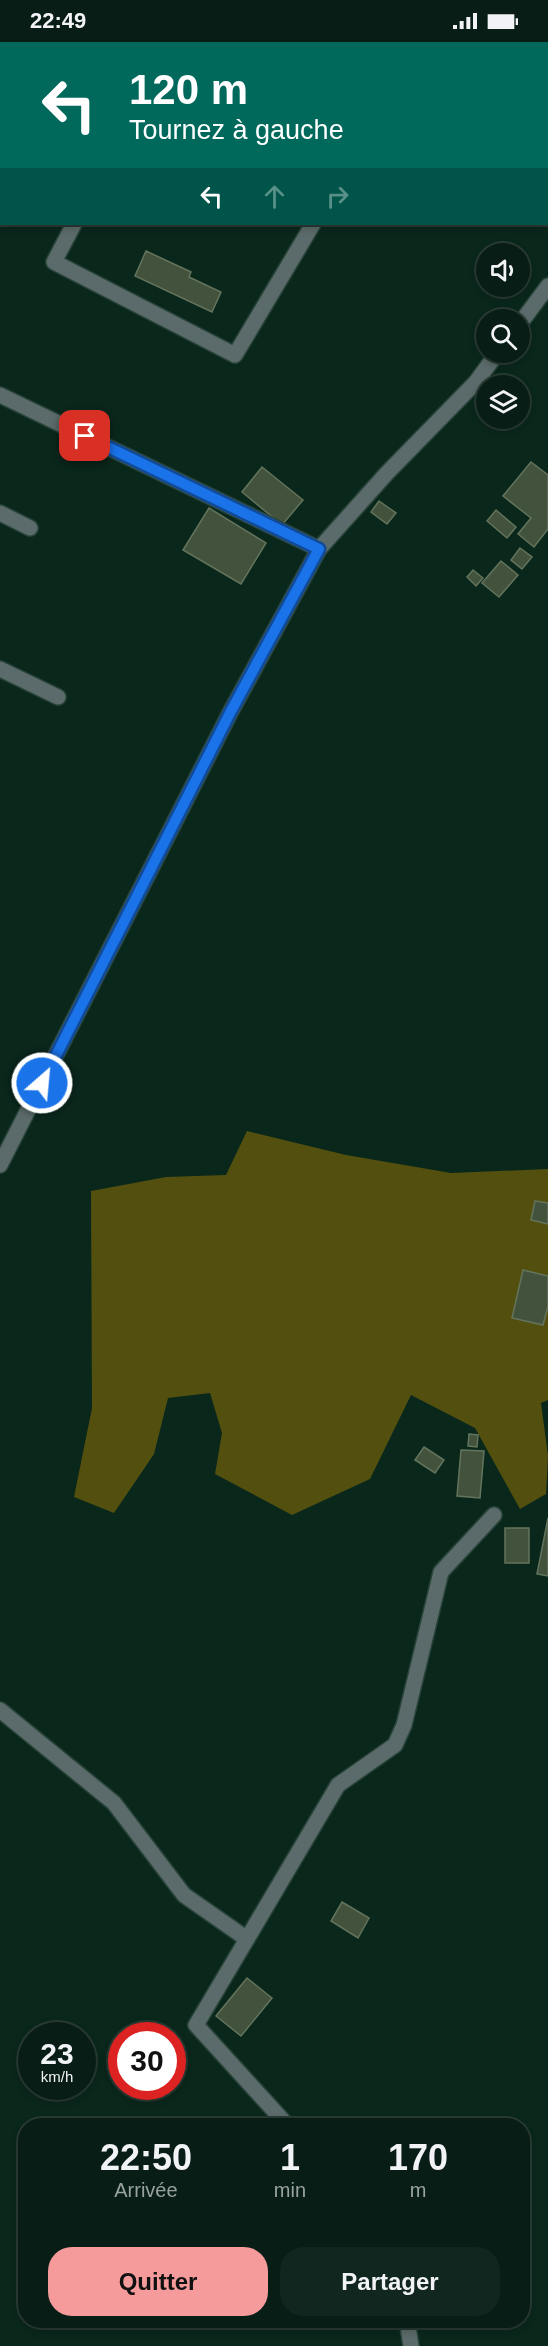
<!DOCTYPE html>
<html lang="fr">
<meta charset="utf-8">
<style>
:root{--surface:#081d15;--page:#11261e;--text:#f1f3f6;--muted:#98a2a0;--line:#293b34;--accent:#f59b9b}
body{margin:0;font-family:Helvetica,sans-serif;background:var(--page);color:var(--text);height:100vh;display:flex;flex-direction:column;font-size:22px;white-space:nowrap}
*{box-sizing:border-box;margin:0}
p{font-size:20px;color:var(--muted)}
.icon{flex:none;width:33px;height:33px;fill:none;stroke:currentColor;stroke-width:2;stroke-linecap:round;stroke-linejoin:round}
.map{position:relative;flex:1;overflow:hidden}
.details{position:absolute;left:18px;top:2076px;width:512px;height:210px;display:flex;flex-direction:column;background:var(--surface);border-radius:24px;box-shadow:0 3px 9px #0003,0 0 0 2px var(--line)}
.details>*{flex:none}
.banner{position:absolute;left:0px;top:0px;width:549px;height:183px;box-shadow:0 3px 9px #0003,0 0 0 2px var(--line);background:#00695c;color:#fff;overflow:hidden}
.controls{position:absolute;left:476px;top:201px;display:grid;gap:12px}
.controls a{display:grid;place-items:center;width:54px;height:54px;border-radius:50%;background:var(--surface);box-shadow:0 3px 9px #0003,0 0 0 2px var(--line);font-size:30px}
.speed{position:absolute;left:18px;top:1980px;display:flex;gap:12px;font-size:30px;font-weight:700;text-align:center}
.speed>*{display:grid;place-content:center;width:78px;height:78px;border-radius:50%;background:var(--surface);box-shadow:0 3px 9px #0003,0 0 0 2px var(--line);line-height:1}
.speed small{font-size:15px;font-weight:400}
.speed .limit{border:9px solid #d22;background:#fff;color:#111}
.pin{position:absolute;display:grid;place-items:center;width:51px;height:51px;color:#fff;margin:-26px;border-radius:12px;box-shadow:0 3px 9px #0006}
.me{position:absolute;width:66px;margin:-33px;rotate:27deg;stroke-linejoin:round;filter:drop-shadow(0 0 4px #0008)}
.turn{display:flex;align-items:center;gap:21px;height:126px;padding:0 30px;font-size:27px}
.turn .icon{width:78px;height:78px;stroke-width:2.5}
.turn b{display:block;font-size:42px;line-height:51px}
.lanes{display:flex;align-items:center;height:57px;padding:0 30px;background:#0003;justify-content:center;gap:30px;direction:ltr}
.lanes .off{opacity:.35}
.eta{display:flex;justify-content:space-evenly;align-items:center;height:102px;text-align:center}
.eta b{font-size:36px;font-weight:800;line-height:42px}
.button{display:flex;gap:12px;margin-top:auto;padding:12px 30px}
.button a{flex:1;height:69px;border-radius:24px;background:var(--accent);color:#111;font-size:24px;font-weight:800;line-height:69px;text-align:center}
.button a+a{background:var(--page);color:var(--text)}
.status{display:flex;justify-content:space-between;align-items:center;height:42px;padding:0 30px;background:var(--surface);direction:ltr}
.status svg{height:16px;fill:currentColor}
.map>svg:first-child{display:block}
.forest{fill:#53500f}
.building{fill:#43523c;stroke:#64745c;stroke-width:1.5}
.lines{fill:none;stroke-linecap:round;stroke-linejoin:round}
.lane-casing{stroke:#284338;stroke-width:18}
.street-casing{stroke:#284338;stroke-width:18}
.lane{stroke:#5b6a6a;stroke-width:15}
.street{stroke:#5b6a6a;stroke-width:15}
.route-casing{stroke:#114b97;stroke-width:15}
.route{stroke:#1a73e8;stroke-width:10}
</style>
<div class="status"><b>22:49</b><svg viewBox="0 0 49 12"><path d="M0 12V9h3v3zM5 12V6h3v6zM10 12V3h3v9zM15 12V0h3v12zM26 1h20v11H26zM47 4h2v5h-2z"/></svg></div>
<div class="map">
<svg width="548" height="2304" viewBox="0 0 548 2304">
<rect width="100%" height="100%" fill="#0a271c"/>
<polygon class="forest" points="247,1089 346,1113 451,1131 548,1127 548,1358 541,1361 548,1414 546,1452 520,1467 475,1386 411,1353 370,1437 292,1473 215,1432 222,1391 210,1351 168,1356 154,1412 114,1471 74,1455 92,1366 91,1149 166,1135 226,1133"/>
<g class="building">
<polygon points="146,209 191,230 189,235 221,250 212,270 135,234"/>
<polygon points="531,420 548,433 548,487 534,505 518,492 531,476 503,454"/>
<polygon points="262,425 303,458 282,483 242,450"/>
<polygon points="379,459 396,471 387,482 371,470"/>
<polygon points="209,466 266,501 241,542 183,508"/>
<polygon points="496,468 516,485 507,496 487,479"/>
<polygon points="520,506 532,515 522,527 511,518"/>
<polygon points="501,519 518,533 499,555 482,541"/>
<polygon points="473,528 483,536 476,544 467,535"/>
<polygon points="535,1159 548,1161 548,1182 531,1178"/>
<polygon points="523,1228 548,1234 548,1264 543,1283 512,1276"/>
<polygon points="469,1392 478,1393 477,1405 468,1404"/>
<polygon points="424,1405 444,1418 435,1431 415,1418"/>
<polygon points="461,1408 484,1409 480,1456 457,1454"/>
<polygon points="548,1476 548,1534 537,1532"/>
<rect x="505" y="1486" width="24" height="35"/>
<polygon points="342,1860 369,1876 358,1896 331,1879"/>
<polygon points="247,1936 272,1956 241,1994 216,1974"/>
</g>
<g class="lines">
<defs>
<g id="lane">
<polyline points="527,0 530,2"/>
<polyline points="422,2 423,0"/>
<polyline points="0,130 2,131"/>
<polyline points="74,182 54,220 235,313 313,182"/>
<polyline points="0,471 30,486"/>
<polyline points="0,627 58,655"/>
<polyline points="247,1897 338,1743 395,1703 404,1683 441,1530 494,1473"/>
</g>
<g id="street">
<polyline points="519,283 548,244"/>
<polyline points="0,353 319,507"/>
<polyline points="0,1123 230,671 319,507 387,431 476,340 498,310"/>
<polyline points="0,1668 114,1761 184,1853 247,1897 196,1983 288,2084"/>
<polyline points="407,2278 411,2304"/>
</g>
</defs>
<use href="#lane" class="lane-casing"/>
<use href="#street" class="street-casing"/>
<use href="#lane" class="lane"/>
<use href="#street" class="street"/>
</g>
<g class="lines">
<defs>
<polyline id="route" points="42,1041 230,671 319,507 85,394"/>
</defs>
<use href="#route" class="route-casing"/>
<use href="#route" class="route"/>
</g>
</svg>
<div class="controls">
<a><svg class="icon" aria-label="sound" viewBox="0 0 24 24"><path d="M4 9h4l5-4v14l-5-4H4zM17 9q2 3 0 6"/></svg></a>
<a><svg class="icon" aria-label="search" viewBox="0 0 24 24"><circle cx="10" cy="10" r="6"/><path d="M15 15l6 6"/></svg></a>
<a><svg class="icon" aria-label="layers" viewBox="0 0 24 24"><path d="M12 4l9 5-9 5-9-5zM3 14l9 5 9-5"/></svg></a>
</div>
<div class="speed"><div>23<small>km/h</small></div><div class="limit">30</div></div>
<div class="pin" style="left:85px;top:394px;background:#d93025"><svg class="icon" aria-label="arrive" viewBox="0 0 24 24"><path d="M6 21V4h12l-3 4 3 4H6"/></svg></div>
<svg class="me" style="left:42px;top:1041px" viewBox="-20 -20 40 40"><circle r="17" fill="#1a73e8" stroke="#fff" stroke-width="3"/><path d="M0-11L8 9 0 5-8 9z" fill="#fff"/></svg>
<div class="banner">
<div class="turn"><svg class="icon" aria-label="left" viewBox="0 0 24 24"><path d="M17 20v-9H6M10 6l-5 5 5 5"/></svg><div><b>120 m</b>Tournez à gauche</div></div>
<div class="lanes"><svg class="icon" aria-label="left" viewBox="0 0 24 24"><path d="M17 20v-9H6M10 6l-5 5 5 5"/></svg><svg class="icon off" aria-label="ahead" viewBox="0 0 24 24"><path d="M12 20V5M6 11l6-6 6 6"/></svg><svg class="icon off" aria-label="right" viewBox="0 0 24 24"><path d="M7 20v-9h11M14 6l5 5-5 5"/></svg></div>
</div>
<section class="details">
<div class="eta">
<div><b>22:50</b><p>Arrivée</p></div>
<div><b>1</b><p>min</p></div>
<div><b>170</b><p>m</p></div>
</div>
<div class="button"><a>Quitter</a><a>Partager</a></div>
</section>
</div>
